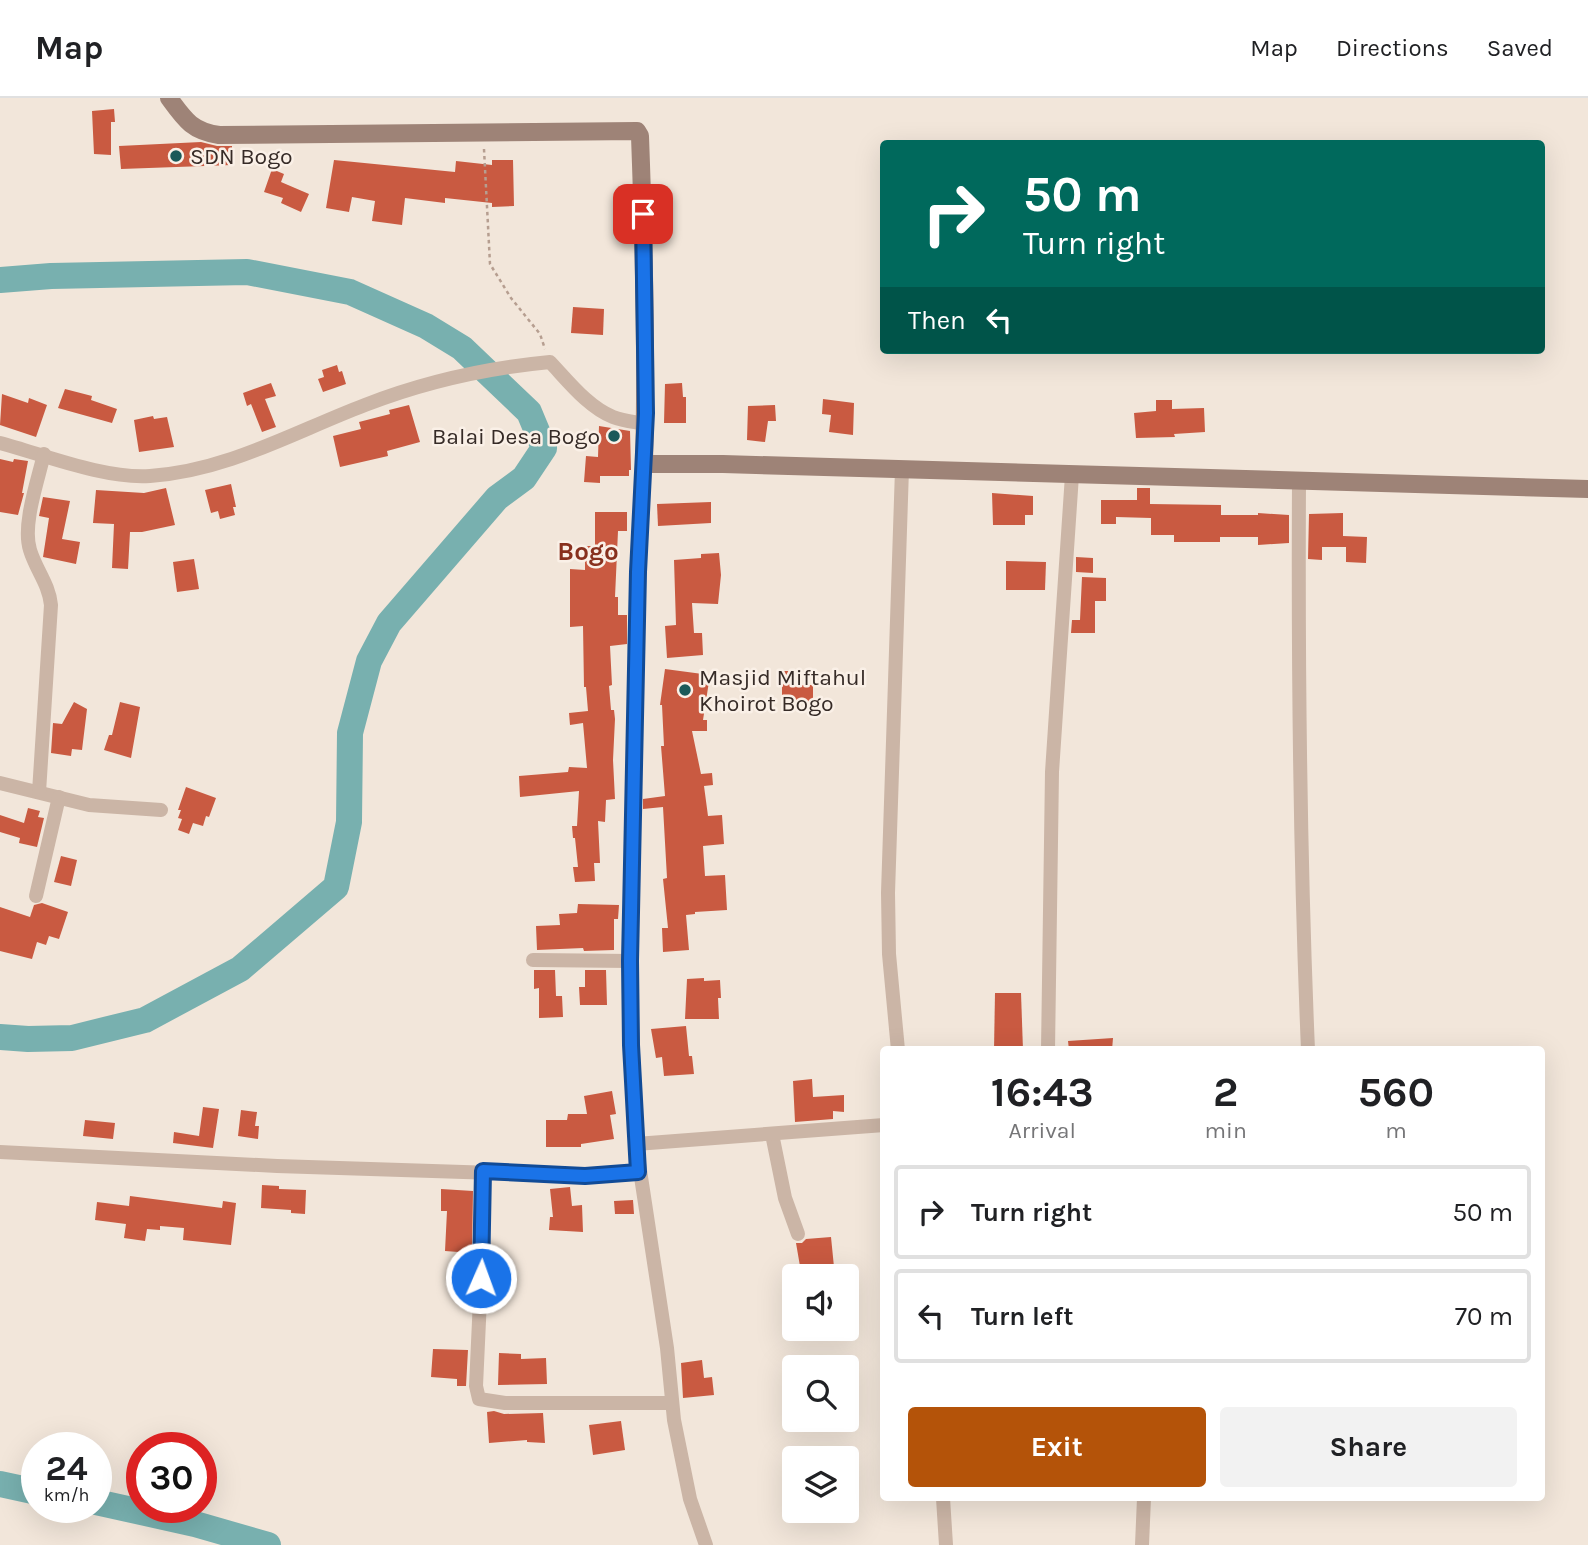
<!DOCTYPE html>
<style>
:root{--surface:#fff;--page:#f2f2f2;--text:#202124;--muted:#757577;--line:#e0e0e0;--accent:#b45309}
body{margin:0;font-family:Karla,sans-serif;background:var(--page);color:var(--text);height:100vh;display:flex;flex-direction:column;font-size:26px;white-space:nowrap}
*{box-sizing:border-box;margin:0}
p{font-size:23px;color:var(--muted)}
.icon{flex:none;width:38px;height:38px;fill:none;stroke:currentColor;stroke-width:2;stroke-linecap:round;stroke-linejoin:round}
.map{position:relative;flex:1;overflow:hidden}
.drawer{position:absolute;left:880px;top:948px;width:665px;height:455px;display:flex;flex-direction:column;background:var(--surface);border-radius:7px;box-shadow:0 7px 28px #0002}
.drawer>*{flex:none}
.guide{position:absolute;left:880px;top:42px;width:665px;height:214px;border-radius:7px;box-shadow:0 7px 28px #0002;background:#00695c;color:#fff;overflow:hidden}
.controls{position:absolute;left:782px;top:1166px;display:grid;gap:14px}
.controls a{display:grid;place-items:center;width:77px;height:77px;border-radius:7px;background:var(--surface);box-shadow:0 7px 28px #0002;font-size:35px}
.speed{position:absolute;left:21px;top:1334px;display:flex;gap:14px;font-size:35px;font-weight:700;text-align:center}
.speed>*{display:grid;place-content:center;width:91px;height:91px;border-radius:50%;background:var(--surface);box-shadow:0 7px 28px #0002;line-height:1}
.speed small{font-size:18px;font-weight:400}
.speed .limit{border:10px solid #d22;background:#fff;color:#111}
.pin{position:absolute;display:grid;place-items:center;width:60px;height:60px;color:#fff;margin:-30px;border-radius:14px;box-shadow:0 4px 10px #0006}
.me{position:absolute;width:77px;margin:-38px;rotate:2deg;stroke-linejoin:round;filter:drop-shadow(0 0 5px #0008)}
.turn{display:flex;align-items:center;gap:24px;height:147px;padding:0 28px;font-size:32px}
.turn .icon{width:91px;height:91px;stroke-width:2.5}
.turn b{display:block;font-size:49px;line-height:60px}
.then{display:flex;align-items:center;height:66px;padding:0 28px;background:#0003;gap:14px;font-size:26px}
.eta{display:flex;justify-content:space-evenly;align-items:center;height:119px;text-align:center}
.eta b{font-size:42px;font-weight:700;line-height:49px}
.action{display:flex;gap:14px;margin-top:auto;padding:14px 28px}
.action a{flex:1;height:80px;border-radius:7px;background:var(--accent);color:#fff;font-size:28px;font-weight:700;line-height:80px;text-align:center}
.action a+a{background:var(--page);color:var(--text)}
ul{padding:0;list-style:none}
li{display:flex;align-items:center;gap:21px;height:94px;margin:0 14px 10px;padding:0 14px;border:4px solid var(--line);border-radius:7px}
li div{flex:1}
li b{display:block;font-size:26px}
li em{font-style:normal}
header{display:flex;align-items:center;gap:42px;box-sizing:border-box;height:98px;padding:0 35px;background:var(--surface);border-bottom:2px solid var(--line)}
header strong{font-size:33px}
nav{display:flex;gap:38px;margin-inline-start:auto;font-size:24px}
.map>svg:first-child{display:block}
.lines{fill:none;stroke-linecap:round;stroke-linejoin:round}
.river{stroke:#78b0af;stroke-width:26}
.building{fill:#c95a41}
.path{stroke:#b69e90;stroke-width:2.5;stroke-dasharray:3.5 3.5;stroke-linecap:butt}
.street{stroke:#cbb5a6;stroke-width:14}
.secondary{stroke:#9e8377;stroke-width:18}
.route-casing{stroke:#114b97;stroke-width:18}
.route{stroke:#1a73e8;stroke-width:12}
.poi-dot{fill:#1b5959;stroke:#faf0e7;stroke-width:2.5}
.labels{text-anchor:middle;stroke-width:5;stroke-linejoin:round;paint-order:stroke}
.poi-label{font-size:23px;fill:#362b27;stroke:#faf0e7;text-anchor:start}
.quarter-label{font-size:26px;font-weight:bold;fill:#88311e;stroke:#faf0e7}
</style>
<header>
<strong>Map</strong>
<nav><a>Map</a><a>Directions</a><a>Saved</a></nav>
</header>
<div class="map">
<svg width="1588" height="1447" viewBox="0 0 1588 1447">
<rect width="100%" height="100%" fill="#f2e6da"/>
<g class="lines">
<g class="river">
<polyline points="0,182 51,178 247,174 350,194 426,228 462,250 529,314 544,350 524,380 497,400 389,525 369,563 350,635 349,724 336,789 240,871 145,922 72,940 28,941 0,939"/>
<polyline points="0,1386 37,1394"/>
<polyline points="96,1404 195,1426 268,1447"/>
</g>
</g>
<g class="building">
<polygon points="114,11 115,24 111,24 111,57 94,56 92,13"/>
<polygon points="201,44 217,48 232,48 232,67 121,71 119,48"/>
<polygon points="334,62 455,74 456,63 492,67 492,62 513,62 514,108 492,109 492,105 445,100 445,105 405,100 402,127 372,123 375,103 352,99 349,114 326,110"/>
<polygon points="272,71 284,76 281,84 309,96 301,114 281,105 283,100 264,94"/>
<polygon points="573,209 604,211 603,237 571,235"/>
<polygon points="337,267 339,274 342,273 346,286 323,294 318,281 324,279 322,272"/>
<polygon points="271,285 276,298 265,301 276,329 262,334 251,306 247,308 243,295"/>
<polygon points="682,285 683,299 686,299 686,325 664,325 665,286"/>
<polygon points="65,291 92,298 91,302 117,311 112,325 58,310"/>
<polygon points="2,296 28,305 29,300 47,307 36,339 0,327"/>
<polygon points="823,301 854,305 853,337 829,334 831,317 822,316"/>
<polygon points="1156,302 1172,302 1172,311 1204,310 1205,334 1174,336 1175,339 1136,340 1134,315 1156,313"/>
<polygon points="409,307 420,344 387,353 388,358 340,369 333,338 361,331 359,324 390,316 389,312"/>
<polygon points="775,307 776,323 768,323 765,344 747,342 748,308"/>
<polygon points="153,318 154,321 167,319 174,349 139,354 134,322"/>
<polygon points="599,328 630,333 631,372 629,372 629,378 600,378 600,385 584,384 586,358 598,359"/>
<polygon points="0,361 13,364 14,361 28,363 22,395 24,395 18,417 0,414"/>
<polygon points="231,386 236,409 233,409 235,417 220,421 218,413 211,415 205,392"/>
<polygon points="166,390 175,427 142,434 130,434 128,471 112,470 114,426 93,425 96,392 144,395"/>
<polygon points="1137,390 1150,390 1150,406 1221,407 1221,417 1258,417 1258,415 1289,417 1289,445 1258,447 1258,439 1220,439 1220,444 1174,444 1174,437 1151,437 1151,420 1116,419 1116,426 1101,426 1101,402 1137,402"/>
<polygon points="992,395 1033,398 1033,417 1025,417 1025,427 993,427"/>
<polygon points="43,399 70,403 62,441 80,444 76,466 43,459 49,420 39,418"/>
<polygon points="711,404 711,425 658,428 657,406"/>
<polygon points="595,414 627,414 627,433 618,433 615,499 618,499 618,517 627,517 627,546 610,548 612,587 609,588 611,612 614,612 615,621 613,662 615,701 606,702 605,724 598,723 600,765 594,765 595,783 575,784 573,769 578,769 575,740 573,740 572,728 577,728 579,693 520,699 519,678 568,674 569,669 587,670 583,625 570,627 569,615 588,613 586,589 584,589 583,528 570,529 570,471 585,472 585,448 595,448"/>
<polygon points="1343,415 1343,438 1367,439 1366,465 1346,464 1346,449 1322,449 1322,462 1308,461 1309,416"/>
<polygon points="719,455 721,477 718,506 692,505 694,535 702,535 703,557 667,560 665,528 676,527 674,462 701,460 701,456"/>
<polygon points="1076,459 1093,460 1093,475 1076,474"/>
<polygon points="194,461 199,491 177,494 173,464"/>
<polygon points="1006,463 1046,464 1045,492 1006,492"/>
<polygon points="1082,479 1106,480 1106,503 1095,503 1095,535 1071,535 1072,522 1080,522"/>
<polygon points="665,571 710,577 703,622 707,622 707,633 692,633 701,676 712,675 713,687 704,688 708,718 722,717 724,746 703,748 705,778 725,777 727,812 695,814 695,816 686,817 689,852 663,854 662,830 668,830 663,781 667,780 663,709 643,711 643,701 665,698 661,648 664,648 662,607 660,607"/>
<polygon points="782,573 798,573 798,587 813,587 813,604 782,607"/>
<polygon points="74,604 87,611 82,652 72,651 71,658 51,655 53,625 62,626"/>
<polygon points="120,604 140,609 131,660 104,652 109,637 112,637"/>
<polygon points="186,689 216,700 209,719 206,718 203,728 193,725 189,736 178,732 182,721 178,720 181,712 178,712"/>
<polygon points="28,710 40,713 38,719 44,720 37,749 19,745 20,740 0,734 0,717 24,725"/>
<polygon points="61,758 77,762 71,788 54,784"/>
<polygon points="42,805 68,814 59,841 49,838 46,847 37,844 32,861 0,853 0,809 30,819 34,807"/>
<polygon points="578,806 619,807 618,821 614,821 614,852 584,853 583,850 537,852 536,828 560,827 559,816 577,815"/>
<polygon points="534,872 555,872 556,898 562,898 563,919 539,920 539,890 534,891"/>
<polygon points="585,872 606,872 607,907 580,907 579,889 585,889"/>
<polygon points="704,880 704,883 720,882 721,900 718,900 719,921 685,921 687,881"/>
<polygon points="995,895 1021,895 1023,952 994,952"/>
<polygon points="686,928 689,958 692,958 694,976 664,978 662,959 656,960 651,931"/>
<polygon points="1113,940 1112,952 1069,952 1068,943"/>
<polygon points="812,981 813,999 844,997 844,1014 833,1013 833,1021 795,1024 793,983"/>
<polygon points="612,993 616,1016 610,1017 614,1041 581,1046 581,1049 546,1049 546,1022 567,1022 568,1016 587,1016 584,998"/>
<polygon points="203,1009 219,1011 213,1050 173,1045 174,1034 199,1038"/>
<polygon points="241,1012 257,1014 255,1028 259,1028 258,1041 238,1038"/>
<polygon points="85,1022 115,1025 113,1041 83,1038"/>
<polygon points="262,1087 279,1088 279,1091 306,1092 305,1116 291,1115 291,1112 261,1110"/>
<polygon points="570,1089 572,1108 582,1107 583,1134 549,1132 550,1119 553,1119 550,1091"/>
<polygon points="441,1091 473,1093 472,1155 445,1153 447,1113 441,1113"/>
<polygon points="130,1098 222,1110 223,1103 236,1105 231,1147 183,1142 184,1130 160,1128 160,1132 147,1131 145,1143 124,1140 126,1126 95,1122 97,1104 129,1108"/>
<polygon points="633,1102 634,1116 615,1116 614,1103"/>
<polygon points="831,1139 834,1169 801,1174 796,1145 802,1145 806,1141"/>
<polygon points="433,1251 468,1252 466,1288 457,1288 457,1281 431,1279"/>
<polygon points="499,1255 521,1256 521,1261 546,1260 547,1286 498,1287"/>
<polygon points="702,1262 704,1280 712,1279 714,1297 683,1300 681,1265"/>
<polygon points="494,1313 504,1316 543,1315 545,1345 527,1344 527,1342 489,1345 487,1314"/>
<polygon points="621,1323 625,1352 593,1357 589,1327"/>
</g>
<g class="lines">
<polyline class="path" points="484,51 490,166 511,200 540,236 545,251"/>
<g class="street">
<path d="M0 345C45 357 104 381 150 378 227 373 294 334 365 307 424 284 487 270 550 264 568 283 588 309 613 319 623 323 635 324 645 326"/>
<polyline points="644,366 638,474 630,863 636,1046 667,1250 674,1322 690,1401 706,1447"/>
<path d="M1299 384C1298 573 1300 763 1308 952"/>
<polyline points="0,685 89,707 161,712"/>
<path d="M39 694 51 507C49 486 36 472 30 452 22 427 38 382 44 356"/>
<polyline points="36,798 59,699"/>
<polyline points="533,862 630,863"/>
<polyline points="898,952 889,856 888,795 902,371"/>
<polyline points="1048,952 1052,674 1072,377"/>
<polyline points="772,1036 785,1100 798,1136"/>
<polyline points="636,1046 884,1027"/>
<polyline points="0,1054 277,1068 585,1078 638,1074"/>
<polyline points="483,1073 482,1158 476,1288 479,1301 505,1305 672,1305"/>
<polyline points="943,1400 946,1447"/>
<polyline points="1142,1447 1144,1400"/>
</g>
<path class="secondary" d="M169 0C185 22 192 33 219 37L637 33 640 38C644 147 647 257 644 366H723L1588 391"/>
</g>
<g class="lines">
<defs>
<polyline id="route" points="481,1180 483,1073 585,1078 638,1074 631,947 630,863 638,474 646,315 643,116"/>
</defs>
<use href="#route" class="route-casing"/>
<use href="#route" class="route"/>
</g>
<g class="poi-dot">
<circle cx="176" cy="58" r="7"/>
<circle cx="614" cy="338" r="7"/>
<circle cx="685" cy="592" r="7"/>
</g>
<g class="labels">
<g class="poi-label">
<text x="190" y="66">SDN Bogo</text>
<text x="600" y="346" text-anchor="end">Balai Desa Bogo</text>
<text x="699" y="587">Masjid Miftahul<tspan x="699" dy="26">Khoirot Bogo</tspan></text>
</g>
<g class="quarter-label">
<text x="588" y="462">Bogo</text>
</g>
</g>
</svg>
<div class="controls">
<a><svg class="icon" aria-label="sound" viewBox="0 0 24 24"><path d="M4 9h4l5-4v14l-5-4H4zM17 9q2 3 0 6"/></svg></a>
<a><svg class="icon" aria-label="search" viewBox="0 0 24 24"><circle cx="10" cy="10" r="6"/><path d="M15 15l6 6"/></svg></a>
<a><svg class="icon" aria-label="layers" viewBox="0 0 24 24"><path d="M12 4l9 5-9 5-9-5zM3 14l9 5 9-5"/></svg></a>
</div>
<div class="speed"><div>24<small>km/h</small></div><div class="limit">30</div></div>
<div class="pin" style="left:643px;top:116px;background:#d93025"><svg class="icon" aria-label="arrive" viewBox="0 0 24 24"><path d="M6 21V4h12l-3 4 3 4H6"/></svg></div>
<svg class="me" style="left:481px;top:1180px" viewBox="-20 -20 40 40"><circle r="17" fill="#1a73e8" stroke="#fff" stroke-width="3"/><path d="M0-11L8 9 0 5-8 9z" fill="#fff"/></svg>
<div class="guide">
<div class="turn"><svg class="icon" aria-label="right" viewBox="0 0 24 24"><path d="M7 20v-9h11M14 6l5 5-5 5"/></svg><div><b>50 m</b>Turn right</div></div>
<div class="then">Then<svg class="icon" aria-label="left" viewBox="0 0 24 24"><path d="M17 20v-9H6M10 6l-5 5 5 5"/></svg></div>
</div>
<section class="drawer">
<div class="eta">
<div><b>16:43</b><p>Arrival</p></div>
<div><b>2</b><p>min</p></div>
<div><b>560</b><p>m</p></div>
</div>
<ul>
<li><svg class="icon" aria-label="right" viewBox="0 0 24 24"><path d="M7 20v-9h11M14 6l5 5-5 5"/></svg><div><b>Turn right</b></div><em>50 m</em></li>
<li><svg class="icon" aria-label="left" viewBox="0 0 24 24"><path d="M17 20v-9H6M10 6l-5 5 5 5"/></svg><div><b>Turn left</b></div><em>70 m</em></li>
</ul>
<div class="action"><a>Exit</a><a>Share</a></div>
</section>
</div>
